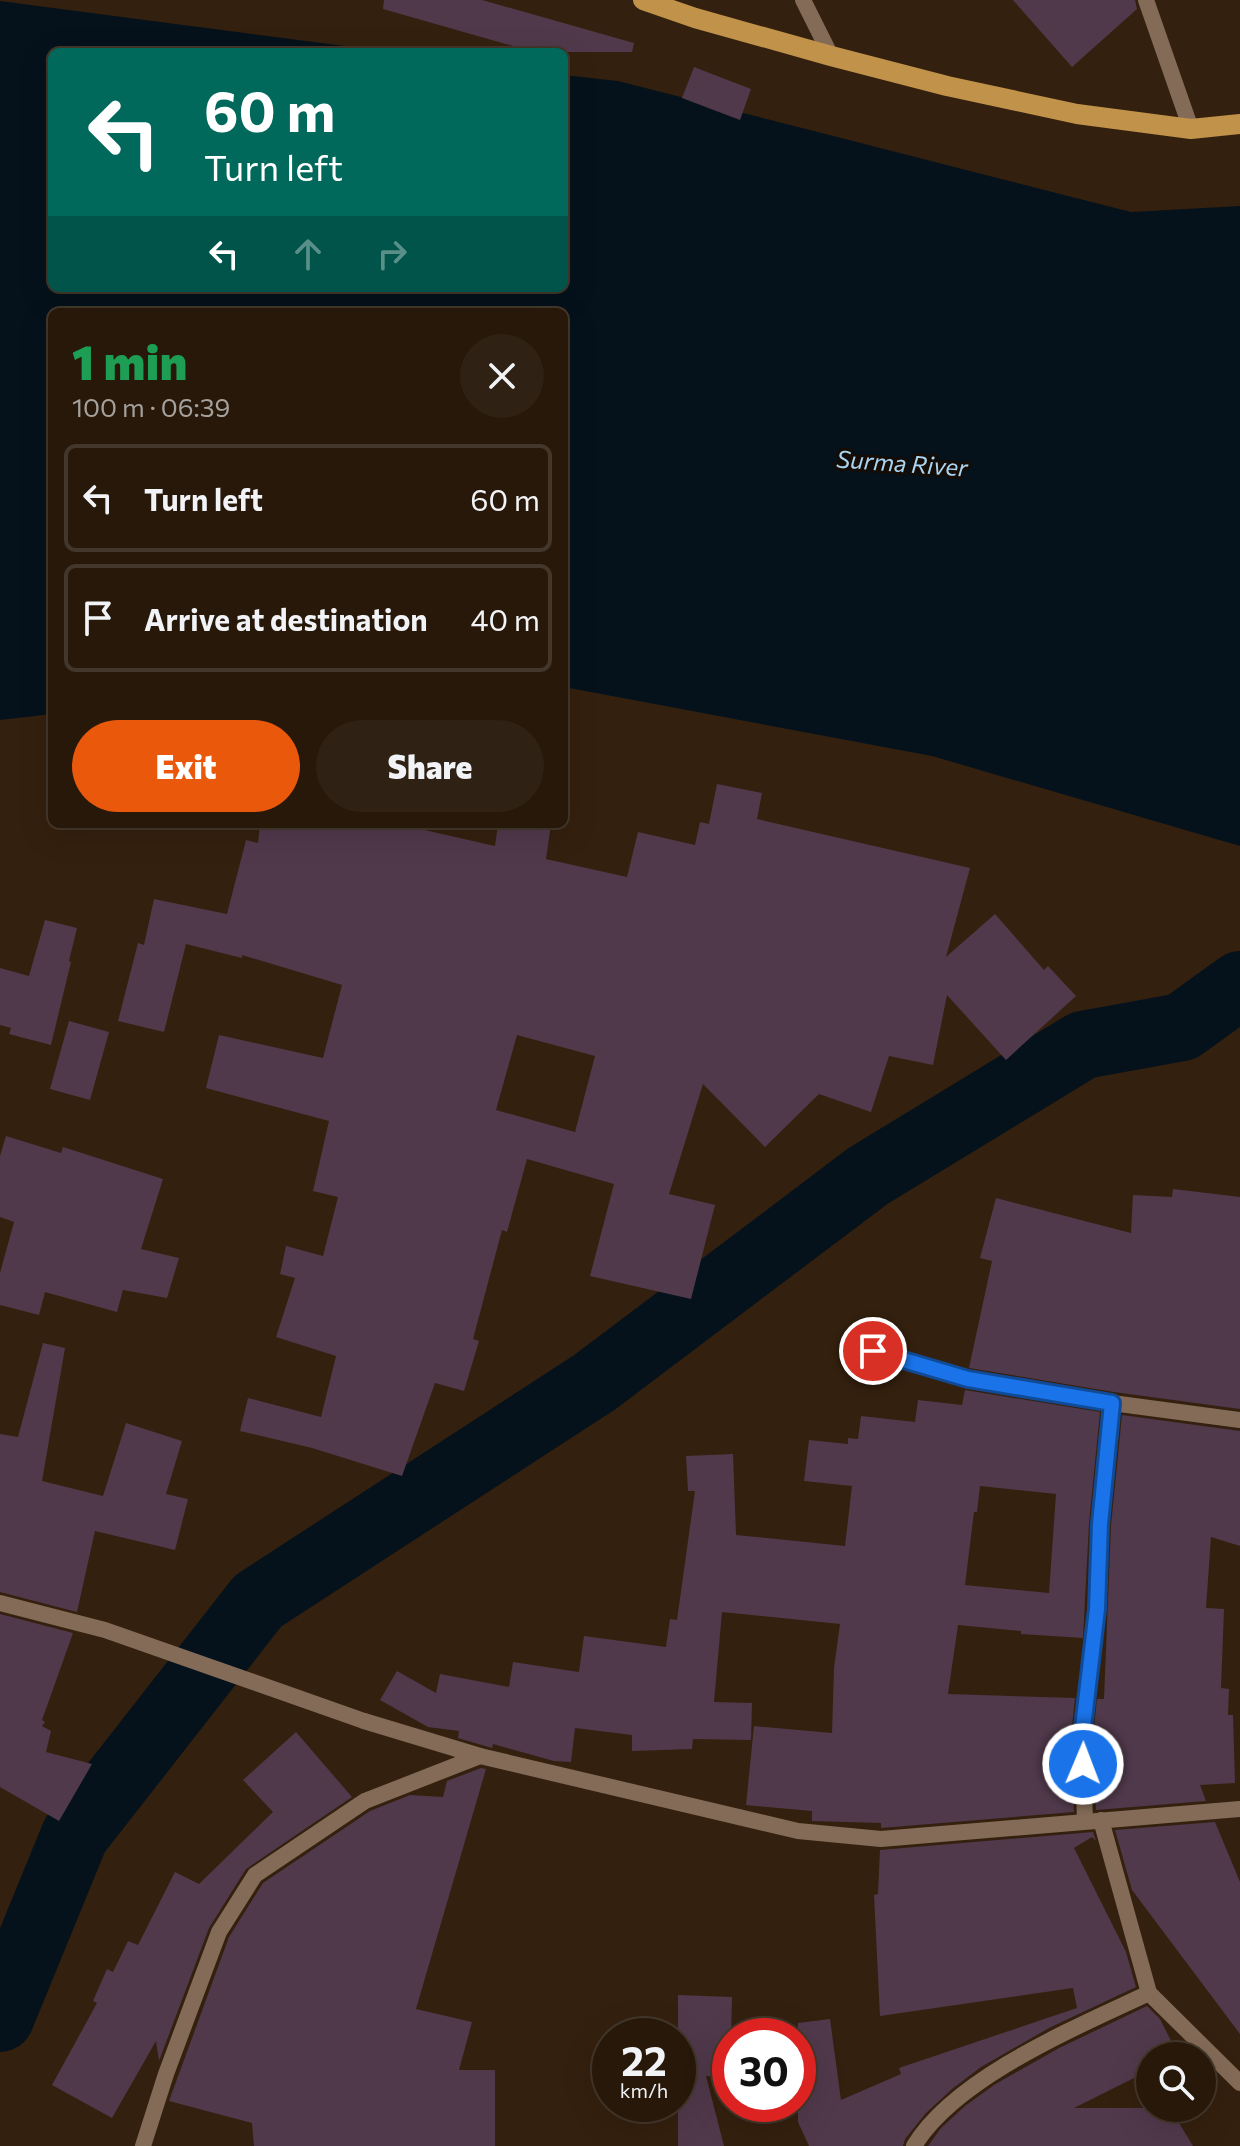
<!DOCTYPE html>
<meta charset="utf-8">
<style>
:root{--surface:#27180a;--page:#2f2113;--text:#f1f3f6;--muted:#a4a09c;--line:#43372b;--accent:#ea580c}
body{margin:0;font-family:Commissioner,sans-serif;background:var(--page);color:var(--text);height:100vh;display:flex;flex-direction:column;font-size:30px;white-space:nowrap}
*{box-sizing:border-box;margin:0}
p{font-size:26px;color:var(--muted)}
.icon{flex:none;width:44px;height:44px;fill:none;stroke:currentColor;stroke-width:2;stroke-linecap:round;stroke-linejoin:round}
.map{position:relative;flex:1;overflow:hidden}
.drawer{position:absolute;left:48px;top:308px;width:520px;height:520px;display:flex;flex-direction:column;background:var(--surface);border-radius:12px;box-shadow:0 8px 32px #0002,0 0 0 2px var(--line)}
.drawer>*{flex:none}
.banner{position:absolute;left:48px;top:48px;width:520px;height:244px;border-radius:12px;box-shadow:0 8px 32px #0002,0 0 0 2px var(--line);background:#00695c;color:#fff;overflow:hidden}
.tools{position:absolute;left:1136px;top:2042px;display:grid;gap:16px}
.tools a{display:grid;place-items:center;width:80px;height:80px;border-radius:50%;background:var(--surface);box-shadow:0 8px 32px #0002,0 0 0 2px var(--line);font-size:40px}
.speed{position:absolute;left:592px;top:2018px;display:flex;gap:16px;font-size:40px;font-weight:700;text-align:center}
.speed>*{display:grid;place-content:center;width:104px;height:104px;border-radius:50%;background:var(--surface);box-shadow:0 8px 32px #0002,0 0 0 2px var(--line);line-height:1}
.speed small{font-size:20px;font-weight:400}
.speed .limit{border:12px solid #d22;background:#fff;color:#111}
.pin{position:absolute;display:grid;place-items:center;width:68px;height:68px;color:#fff;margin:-34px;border:4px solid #fff;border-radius:50%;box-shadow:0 2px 8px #0007}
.me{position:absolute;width:88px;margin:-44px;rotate:1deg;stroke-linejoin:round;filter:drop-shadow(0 0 6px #0008)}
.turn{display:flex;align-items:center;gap:28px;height:168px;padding:0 24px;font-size:36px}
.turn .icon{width:104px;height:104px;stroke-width:2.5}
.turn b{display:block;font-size:56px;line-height:68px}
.lanes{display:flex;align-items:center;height:76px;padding:0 24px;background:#0003;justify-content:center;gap:40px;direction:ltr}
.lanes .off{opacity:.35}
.round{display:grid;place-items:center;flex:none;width:84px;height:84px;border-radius:42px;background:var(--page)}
.summary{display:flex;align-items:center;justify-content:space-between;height:136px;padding:0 24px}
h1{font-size:48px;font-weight:800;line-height:60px;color:#1e9e55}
.button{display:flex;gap:16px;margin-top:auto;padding:16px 24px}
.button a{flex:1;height:92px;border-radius:48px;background:var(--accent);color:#fff;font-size:32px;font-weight:800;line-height:92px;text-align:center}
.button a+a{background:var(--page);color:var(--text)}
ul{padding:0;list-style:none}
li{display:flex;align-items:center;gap:24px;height:108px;margin:0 16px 12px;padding:0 8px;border:4px solid var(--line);border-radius:12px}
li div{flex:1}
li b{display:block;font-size:30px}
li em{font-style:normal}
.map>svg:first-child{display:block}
.water{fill:#06121b}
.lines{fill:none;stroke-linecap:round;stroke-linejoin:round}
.river{stroke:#06121b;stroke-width:68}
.building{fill:#50394b;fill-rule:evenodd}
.minor{stroke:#846b58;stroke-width:16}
.tertiary{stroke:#846b58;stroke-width:16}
.primary{stroke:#c0924a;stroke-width:20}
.route-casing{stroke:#114b97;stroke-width:20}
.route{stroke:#1a73e8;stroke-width:14}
.labels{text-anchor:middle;stroke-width:6;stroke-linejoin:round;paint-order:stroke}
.water-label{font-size:24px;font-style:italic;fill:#a9d5f3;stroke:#150c05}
</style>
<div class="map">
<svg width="1240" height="2146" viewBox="0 0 1240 2146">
<rect width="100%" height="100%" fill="#34200e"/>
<polygon class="water" points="0,1 391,52 52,52 52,288 564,288 564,75 618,81 1131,212 1240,206 1240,846 932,756 564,687 564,312 52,312 52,714 0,720"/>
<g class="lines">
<polyline class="river" points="0,2018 75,1835 258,1601 595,1382 868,1176 1083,1045 1182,1027 1240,985"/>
</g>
<g class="building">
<polygon points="384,0 482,0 634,43 632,52 534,52 383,9"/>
<polygon points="1013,0 1135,0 1137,9 1072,67"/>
<polygon points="694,67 751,89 740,120 682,98"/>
<path d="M717 784 762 793 757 819 970 868 946 957 995 914 1044 970 1048 966 1076 996 1006 1060 947 995 933 1065 889 1056 871 1112 819 1094 765 1147 703 1084 669 1194 715 1205 691 1299 590 1276 614 1184 527 1159 507 1232 502 1230 473 1339 479 1341 464 1391 435 1383 402 1476 312 1448 240 1431 248 1398 321 1417 336 1356 276 1337 295 1278 280 1274 286 1246 323 1256 338 1197 313 1191 329 1121 206 1088 219 1035 323 1058 342 985 242 955V958L186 944 164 1032 118 1021 138 943 144 945 154 899 227 914 246 840 258 843 260 824H398L495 846 498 824H551L546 859 627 877 638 832 695 845 700 822 709 824ZM517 1035 595 1056 575 1132 496 1110Z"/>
<polygon points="45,920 77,928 69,961 71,962 51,1045 9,1034 11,1028 0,1025 0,968 29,976"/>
<polygon points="69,1021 109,1032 90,1100 50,1089"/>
<polygon points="6,1136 61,1153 63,1147 163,1179 141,1249 179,1258 167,1298 123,1290 117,1312 45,1292 39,1315 0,1305 0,1273 14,1222 0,1217 0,1156"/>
<polygon points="1173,1189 1240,1197 1240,1409 1114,1392 969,1368 992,1261 980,1258 996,1198 1131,1233 1133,1195 1172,1197"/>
<polygon points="43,1343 65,1348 42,1481 103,1496 126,1423 182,1441 166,1494 188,1499 175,1550 95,1531 77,1612 0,1592 0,1434 18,1437"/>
<path d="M965 1390 1100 1412 1089 1523 1083 1638 1021 1634V1631L958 1625 948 1694 1075 1698 1071 1736 1074 1812 881 1828V1823L812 1821V1811L746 1805 754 1726 832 1733 834 1668 840 1624 722 1612 714 1702 752 1703 751 1740 693 1739 692 1749 632 1751V1735L575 1728 571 1762 554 1761 493 1744 492 1748 458 1738 459 1731 428 1727 380 1700 397 1671 436 1693 440 1674 509 1687 513 1662 579 1672 584 1636 666 1647 670 1619 677 1620 695 1491H688L686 1456 733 1454 736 1535 845 1546 852 1486 804 1481 809 1440 848 1444V1438L858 1439 861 1416 915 1422 918 1400 962 1405ZM980 1486 1056 1494 1049 1593 965 1585 974 1512H977Z"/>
<polygon points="1122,1415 1240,1431 1240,1546 1211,1537 1206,1608 1224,1609 1221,1688 1229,1689 1228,1715 1233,1715 1235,1783 1200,1785 1206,1801 1096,1810 1093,1736 1097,1699 1104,1699 1111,1525"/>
<polygon points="0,1614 73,1633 42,1720 45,1722 42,1726 51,1731 46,1752 92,1764 59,1821 0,1787"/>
<polygon points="296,1732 352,1797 246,1869 209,1928 159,2061 156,2041 112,2118 52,2085 97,2003 93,2001 107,1969 113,1972 128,1941 138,1945 175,1872 199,1884 273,1812 243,1780"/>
<polygon points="481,1768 486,1769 416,2009 472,2022 459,2070 495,2070 495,2146 254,2146 252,2123 169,2101 229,1937 263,1883 370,1811 410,1795 443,1797 447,1781"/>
<polygon points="1215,1822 1240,1882 1240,2034 1132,1890 1115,1830"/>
<polygon points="1093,1832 1096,1841 1092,1837 1074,1848 1126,1952 1136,1987 1049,2028 981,2067 952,2089 926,2113 905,2139 903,2146 809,2146 798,2122 798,2023 830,2019 841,2100 901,2074 899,2068 1077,2008 1073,1988 880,2016 874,1895 878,1894 880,1850"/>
<polygon points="678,1995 732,1997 730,2077 706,2076 724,2146 678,2146"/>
<polygon points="1147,2006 1160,2019 1178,2055 1150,2056 1150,2070 1074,2108 1170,2108 1193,2146 928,2146 941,2128 965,2106 994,2085 1059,2048"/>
</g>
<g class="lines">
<g class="minor">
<polyline points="803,0 831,56"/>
<polyline points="1146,0 1191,129"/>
<polyline points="873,1351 968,1379 1112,1403 1240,1420"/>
<polyline points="0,1603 105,1630 364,1721"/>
<polyline points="1085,1821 1082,1736 1097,1609 1100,1524 1112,1403"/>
<polyline points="1149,1993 1240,2083"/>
<polyline points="143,2146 166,2074 219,1932 255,1875 365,1801 480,1756"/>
<path d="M914 2146C956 2077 1077 2027 1149 1993L1101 1820"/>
</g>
<polyline class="tertiary" points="364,1721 480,1756 798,1831 881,1839 1240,1809"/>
<polyline class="primary" points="643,0 695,18 831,56 947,86 1077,114 1191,129 1240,124"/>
</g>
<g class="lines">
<defs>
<polyline id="route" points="873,1351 968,1379 1112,1403 1100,1524 1097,1609 1082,1736 1083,1764"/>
</defs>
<use href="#route" class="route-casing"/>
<use href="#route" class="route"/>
</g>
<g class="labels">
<g class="water-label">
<text transform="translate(902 464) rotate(4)" y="8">Surma River</text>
</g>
</g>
</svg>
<div class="tools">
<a><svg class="icon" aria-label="search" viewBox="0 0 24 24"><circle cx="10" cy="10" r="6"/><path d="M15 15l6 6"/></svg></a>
</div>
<div class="speed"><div>22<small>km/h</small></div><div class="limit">30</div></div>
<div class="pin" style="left:873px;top:1351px;background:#d93025"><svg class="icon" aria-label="arrive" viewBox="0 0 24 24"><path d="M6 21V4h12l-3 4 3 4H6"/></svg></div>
<svg class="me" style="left:1083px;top:1764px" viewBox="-20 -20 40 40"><circle r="17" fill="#1a73e8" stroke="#fff" stroke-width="3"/><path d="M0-11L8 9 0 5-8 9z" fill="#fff"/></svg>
<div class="banner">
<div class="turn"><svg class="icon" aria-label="left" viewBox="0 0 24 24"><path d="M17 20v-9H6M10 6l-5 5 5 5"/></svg><div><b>60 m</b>Turn left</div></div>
<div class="lanes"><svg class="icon" aria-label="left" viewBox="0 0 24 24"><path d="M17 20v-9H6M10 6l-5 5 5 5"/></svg><svg class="icon off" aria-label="ahead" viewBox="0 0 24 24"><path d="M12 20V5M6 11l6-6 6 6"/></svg><svg class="icon off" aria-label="right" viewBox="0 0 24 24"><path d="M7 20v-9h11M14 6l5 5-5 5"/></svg></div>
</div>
<section class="drawer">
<div class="summary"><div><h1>1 min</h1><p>100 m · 06:39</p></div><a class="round"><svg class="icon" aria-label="close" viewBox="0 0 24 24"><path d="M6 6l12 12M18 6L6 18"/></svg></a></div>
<ul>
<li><svg class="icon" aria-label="left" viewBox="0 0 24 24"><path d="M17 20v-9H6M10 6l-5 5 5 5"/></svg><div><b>Turn left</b></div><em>60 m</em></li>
<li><svg class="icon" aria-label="arrive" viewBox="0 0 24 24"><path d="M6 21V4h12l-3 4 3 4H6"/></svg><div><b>Arrive at destination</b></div><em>40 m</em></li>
</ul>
<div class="button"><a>Exit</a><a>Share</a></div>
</section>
</div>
